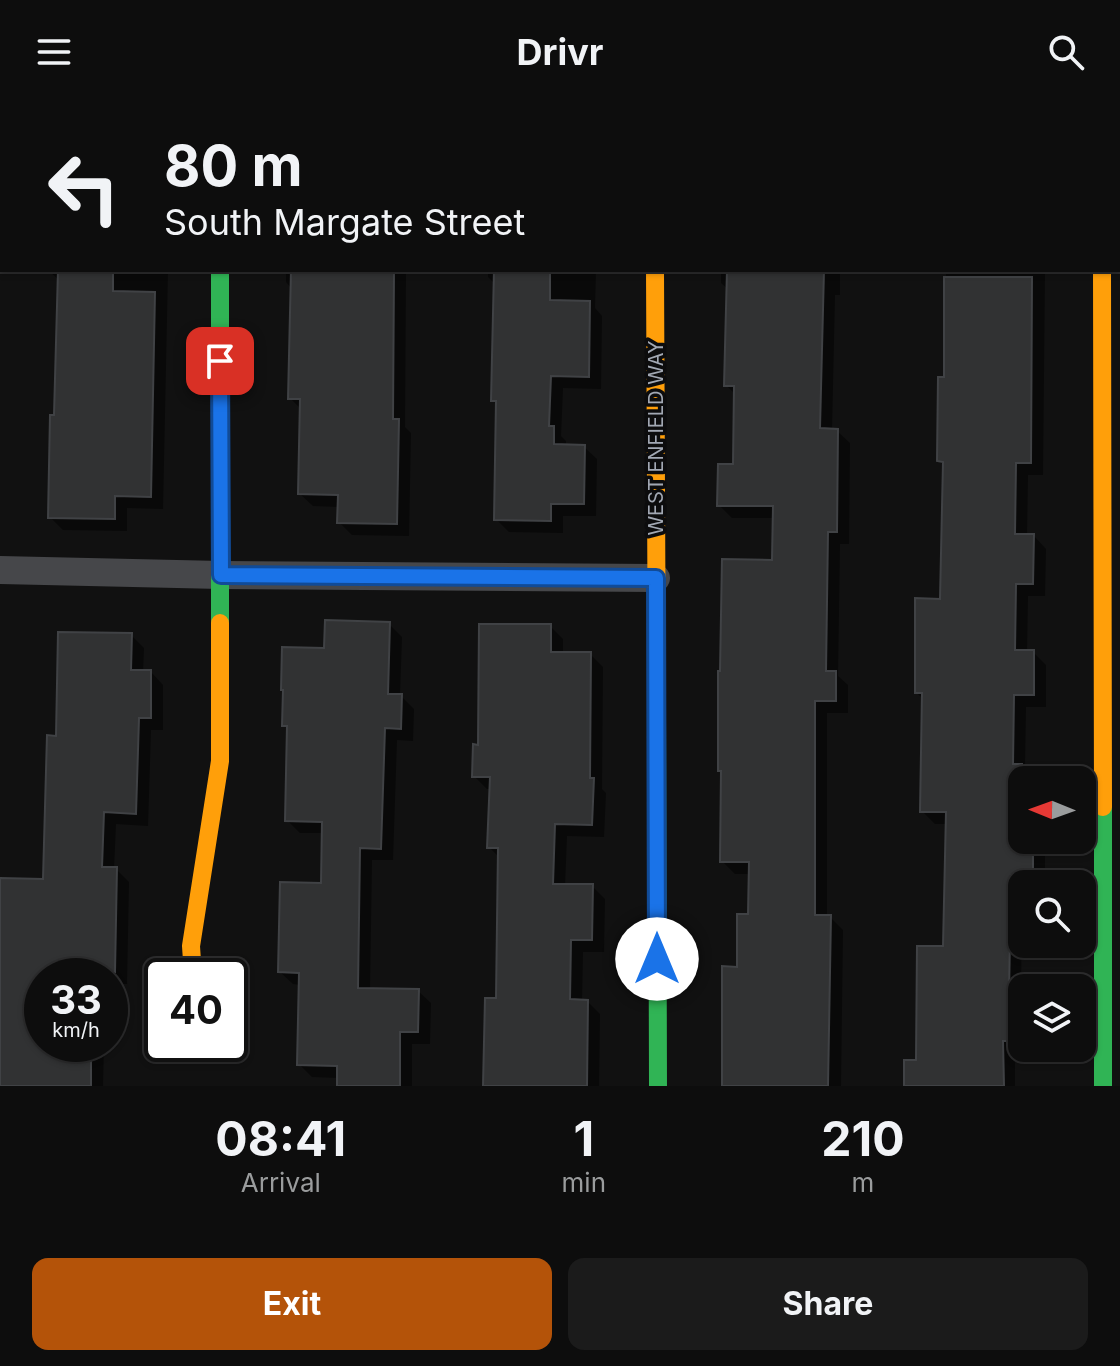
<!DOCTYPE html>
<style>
:root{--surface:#0d0d0d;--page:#1b1b1b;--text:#f1f3f6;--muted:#9a9c9d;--line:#2d2d2e;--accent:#b45309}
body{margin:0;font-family:Inter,sans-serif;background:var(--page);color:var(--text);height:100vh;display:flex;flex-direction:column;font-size:30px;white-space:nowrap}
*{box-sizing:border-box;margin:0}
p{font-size:26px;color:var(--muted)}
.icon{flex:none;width:44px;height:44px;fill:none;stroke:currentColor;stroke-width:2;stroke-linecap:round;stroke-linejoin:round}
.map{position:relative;height:982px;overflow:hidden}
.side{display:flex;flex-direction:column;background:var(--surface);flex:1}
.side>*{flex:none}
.hud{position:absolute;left:0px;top:0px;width:1120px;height:168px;box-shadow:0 2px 6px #0004,0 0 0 2px var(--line);background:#0d0d0d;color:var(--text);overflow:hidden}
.needle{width:52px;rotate:271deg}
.controls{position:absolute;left:1008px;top:662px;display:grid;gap:16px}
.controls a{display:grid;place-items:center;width:88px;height:88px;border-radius:16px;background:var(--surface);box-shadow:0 2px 6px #0004,0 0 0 2px var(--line);font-size:40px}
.speed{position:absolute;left:24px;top:854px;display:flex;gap:16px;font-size:40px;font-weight:700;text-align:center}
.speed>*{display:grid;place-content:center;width:104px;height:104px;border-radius:50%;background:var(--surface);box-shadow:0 2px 6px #0004,0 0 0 2px var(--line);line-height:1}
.speed small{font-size:20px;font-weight:400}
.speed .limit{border:4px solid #111;border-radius:12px;background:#fff;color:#111}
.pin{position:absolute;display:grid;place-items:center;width:68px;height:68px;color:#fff;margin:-34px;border-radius:16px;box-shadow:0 4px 12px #0006}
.me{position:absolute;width:88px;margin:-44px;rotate:0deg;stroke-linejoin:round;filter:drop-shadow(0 0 6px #0008)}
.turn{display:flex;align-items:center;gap:28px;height:168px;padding:0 32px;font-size:36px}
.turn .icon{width:104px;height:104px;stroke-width:2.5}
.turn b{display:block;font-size:56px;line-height:68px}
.eta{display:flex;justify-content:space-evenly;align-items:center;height:136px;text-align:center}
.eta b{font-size:48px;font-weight:700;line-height:56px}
.primary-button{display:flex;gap:16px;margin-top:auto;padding:16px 32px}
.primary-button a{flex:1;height:92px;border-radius:16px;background:var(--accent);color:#fff;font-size:32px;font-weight:700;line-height:92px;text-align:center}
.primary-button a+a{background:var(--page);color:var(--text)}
header{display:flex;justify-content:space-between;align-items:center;height:104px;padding:0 32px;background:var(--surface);font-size:36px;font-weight:700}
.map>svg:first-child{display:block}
.shadow{fill:#0007}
.building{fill:#313233;stroke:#404245;stroke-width:2}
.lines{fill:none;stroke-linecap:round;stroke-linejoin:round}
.street{stroke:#46474a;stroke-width:28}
.fast{stroke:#30b455;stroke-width:18}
.slow{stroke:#ff9f0a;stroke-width:18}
.route-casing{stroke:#114b97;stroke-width:20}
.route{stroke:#1a73e8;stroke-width:14}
.labels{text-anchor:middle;stroke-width:7;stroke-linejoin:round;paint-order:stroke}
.street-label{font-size:20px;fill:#a2a8b3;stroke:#0c0c0d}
</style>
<header><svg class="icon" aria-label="menu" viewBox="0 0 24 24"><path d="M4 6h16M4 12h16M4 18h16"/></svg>Drivr<svg class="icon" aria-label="search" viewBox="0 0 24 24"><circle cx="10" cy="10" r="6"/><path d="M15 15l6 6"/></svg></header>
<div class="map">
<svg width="1120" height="982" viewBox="0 0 1120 982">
<rect width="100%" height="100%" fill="#111"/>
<g class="shadow">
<rect x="51" y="0" width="116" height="2"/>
<rect x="288" y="0" width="118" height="2"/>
<rect x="486" y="0" width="116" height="2"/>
<rect x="723" y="0" width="116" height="2"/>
<rect x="940" y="0" width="104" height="2"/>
<polygon points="48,166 168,166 163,405 127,404 127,427 63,426 50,413 56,313 60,177"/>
<polygon points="286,166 406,166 405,323 411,329 409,432 352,431 339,418 339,403 313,402 300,390 301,305 290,294 292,185 286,178"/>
<polygon points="488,166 596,166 595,204 602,212 601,285 563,284 561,332 566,337 566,342 584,343 597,355 596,412 563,412 563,429 509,428 496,415 498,302 493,296 496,181 488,173"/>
<polygon points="721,166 840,166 840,191 835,191 832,326 837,327 850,339 849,440 840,440 838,572 848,581 848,609 827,609 827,813 830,813 843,826 841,982 723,982 739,865 750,812 751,770 735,770 722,757 723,669 720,666 774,458 774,414 732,414 719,401 734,362 736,291 726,281 728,185 721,179"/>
<polygon points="946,166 1045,166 1043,371 1028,371 1027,432 1034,432 1046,445 1045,492 1028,492 1027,548 1033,548 1046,561 1046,603 1026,603 1025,662 1033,663 1046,676 1022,676 1022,736 1045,736 1045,780 1022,780 1021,894 1022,944 1045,944 1045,949 1015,949 1015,982 906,982 918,958 945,844 947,720 935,720 922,707 924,596 917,589 942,497 945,362 939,357 946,275"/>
<polygon points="389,520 402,533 400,591 414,605 413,637 397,636 393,756 372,756 370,886 418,887 431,899 430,940 412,940 412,982 339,982 339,974 312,973 299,960 300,881 293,880 280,868 323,781 324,729 300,729 287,716 289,626 284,621 326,546"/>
<polygon points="550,522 563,535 563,550 590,550 603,563 602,685 606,689 604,733 567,732 565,782 592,782 605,795 604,848 583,848 582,898 588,898 600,910 599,982 485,982 497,896 500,754 489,743 491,685 487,685 474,672 480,643"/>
<polygon points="131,531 144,544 143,568 151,568 163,581 163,626 151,626 148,722 116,720 114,765 116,765 129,778 127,880 110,880 110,872 42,872 42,940 104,940 103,982 0,982 0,829 45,777"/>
</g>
<g class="building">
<polygon points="58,166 113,166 113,187 155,188 151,393 115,392 115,415 48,414 50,311 54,311"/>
<polygon points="291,166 394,166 393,315 399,315 397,420 337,419 338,391 298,390 300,295 288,295"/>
<polygon points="494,166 550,166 550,196 590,197 589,273 551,272 549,322 554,322 554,340 585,341 584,400 551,400 551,417 494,416 496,297 491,297"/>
<polygon points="727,166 824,166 820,324 838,325 837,428 828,428 826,567 836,567 836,597 815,597 815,811 831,811 828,982 722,982 722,862 737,863 737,810 748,810 749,758 720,758 721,667 718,667 718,567 720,567 722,455 772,456 773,402 717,402 718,360 733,360 734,282 724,282"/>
<polygon points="944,173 1032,173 1031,359 1016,359 1015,430 1034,430 1033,480 1016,480 1015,546 1034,546 1034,591 1014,591 1013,660 1022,660 1022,736 1033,736 1033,771 1011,771 1009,892 1022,892 1022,937 1003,937 1004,982 904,982 904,956 916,956 917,842 943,842 946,708 920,708 922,589 915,589 915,494 940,495 943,358 937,357 938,273 944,273"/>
<polygon points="325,516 390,518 388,590 402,590 401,625 385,624 381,745 360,744 358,884 419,885 418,928 400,928 400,982 337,982 337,962 297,961 299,869 278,868 280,778 321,779 322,718 285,717 287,622 282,622 283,586 281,586 282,543 324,544"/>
<polygon points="479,520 551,520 551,548 591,548 590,674 594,674 592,721 555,720 553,780 593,780 592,836 571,836 570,895 588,896 587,982 483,982 485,894 496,894 498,744 487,744 490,673 472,673 473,640 478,641"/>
<polygon points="58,528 132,529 131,566 151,566 151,614 139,614 136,710 104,708 102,763 117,763 115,868 42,867 42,940 91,940 91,982 0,982 0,774 43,775 47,631 56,632"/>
</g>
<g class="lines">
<g class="street">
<polyline points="219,0 219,2"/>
<polyline points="655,0 655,2"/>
<polyline points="1101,0 1101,2"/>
<polyline points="0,466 221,471 656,474"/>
</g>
<g class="fast">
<polyline points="220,166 220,519"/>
<polyline points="657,608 658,982"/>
<polyline points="1103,703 1103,982"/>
</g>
<g class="slow">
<polyline points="655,166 657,608"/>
<polyline points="1102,166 1103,703"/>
<polyline points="193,872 191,842 220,657 220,519"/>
</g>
</g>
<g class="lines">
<defs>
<polyline id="route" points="220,257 221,471 656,474 657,855"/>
</defs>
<use href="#route" class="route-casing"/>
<use href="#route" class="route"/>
</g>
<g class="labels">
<g class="street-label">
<text transform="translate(656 334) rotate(-90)" y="7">WEST ENFIELD WAY</text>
</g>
</g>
</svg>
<div class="controls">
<a><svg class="needle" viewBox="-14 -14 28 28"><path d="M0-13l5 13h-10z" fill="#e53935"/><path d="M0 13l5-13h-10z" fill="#9a9c9d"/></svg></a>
<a><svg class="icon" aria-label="search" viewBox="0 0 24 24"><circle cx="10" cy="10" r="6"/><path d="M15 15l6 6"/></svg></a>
<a><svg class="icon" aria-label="layers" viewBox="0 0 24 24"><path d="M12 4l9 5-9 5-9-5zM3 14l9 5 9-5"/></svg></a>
</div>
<div class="speed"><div>33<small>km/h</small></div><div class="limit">40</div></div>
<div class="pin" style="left:220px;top:257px;background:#d93025"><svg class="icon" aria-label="arrive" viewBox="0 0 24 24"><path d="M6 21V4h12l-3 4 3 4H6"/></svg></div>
<svg class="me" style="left:657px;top:855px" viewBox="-20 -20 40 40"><circle r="19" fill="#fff"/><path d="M0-13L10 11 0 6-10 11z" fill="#1a73e8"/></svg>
<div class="hud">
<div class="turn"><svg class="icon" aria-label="left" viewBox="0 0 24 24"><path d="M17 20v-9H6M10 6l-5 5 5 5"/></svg><div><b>80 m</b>South Margate Street</div></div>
</div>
</div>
<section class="side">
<div class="eta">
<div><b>08:41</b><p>Arrival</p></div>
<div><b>1</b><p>min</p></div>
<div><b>210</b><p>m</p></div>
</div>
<div class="primary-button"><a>Exit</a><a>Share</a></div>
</section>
